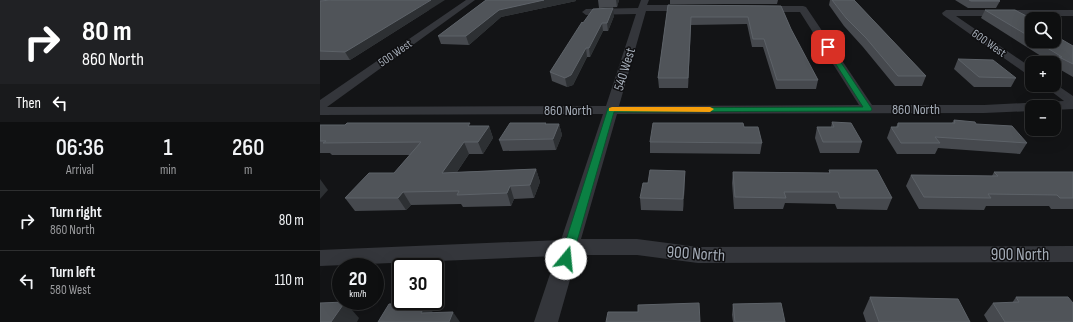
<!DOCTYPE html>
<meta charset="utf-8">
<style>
:root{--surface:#0e0f10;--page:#1c1d1e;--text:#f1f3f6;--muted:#9b9c9f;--line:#2e2f30}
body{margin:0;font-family:"Sofia Sans Condensed",sans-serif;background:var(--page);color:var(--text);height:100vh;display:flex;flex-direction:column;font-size:15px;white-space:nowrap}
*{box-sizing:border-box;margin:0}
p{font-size:13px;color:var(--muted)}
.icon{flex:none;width:22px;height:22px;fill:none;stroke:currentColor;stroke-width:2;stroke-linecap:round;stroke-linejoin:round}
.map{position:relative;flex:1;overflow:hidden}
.side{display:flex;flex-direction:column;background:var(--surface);width:320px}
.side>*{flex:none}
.hud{background:#202124;color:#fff;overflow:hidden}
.controls{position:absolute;left:705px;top:12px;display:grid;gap:8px}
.controls a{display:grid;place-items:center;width:36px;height:36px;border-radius:8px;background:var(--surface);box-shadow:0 4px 16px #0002,0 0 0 1px var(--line);font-size:20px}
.speed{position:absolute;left:12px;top:258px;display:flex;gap:8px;font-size:20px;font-weight:700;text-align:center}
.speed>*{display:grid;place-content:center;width:52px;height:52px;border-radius:50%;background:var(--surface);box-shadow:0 4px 16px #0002,0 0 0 1px var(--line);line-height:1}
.speed small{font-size:10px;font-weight:400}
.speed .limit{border:2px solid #111;border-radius:6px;background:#fff;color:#111}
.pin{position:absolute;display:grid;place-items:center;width:34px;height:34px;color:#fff;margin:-17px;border-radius:8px;box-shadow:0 2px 6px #0006}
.me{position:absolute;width:44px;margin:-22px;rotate:17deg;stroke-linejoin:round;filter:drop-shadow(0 0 3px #0008)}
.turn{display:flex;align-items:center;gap:14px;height:84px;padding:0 16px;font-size:18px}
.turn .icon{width:52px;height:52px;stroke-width:2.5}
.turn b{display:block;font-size:28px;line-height:34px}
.then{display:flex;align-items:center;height:38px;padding:0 16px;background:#0003;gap:8px;font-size:15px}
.eta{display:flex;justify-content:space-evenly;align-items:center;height:68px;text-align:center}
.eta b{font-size:24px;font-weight:600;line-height:28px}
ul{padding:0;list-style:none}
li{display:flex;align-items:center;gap:12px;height:60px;padding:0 16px;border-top:1px solid var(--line)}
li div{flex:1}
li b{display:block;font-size:15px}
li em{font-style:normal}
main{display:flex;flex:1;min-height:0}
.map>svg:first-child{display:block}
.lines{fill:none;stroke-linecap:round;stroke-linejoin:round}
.street{fill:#34363b;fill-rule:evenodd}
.wall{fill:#46494e}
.shaded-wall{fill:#2d3033}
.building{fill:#505459;stroke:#5d6268}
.route{fill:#0b8043;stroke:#07532c}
.slow{fill:#f59e0b}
.labels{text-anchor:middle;stroke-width:3;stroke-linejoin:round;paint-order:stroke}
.far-street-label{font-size:12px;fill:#a4acb7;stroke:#0f0f11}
.street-label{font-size:14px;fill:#a4acb7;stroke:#0f0f11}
.near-street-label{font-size:17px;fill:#a4acb7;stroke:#0f0f11}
</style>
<main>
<section class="side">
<div class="hud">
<div class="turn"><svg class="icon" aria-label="right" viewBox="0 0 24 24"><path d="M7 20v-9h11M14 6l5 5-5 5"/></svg><div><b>80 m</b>860 North</div></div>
<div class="then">Then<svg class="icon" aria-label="left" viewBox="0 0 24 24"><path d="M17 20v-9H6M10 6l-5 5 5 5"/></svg></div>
</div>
<div class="eta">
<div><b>06:36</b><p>Arrival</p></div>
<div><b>1</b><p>min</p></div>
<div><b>260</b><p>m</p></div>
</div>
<ul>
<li><svg class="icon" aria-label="right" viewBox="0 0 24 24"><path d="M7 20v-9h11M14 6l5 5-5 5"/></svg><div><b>Turn right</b><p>860 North</p></div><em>80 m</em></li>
<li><svg class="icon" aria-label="left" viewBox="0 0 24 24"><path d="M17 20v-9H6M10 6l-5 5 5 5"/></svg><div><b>Turn left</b><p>580 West</p></div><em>110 m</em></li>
</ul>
</section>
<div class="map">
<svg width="753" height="322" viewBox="0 0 753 322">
<rect width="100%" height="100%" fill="#131416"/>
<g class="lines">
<g class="street">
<polygon points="146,0 155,0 7,107 286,106 316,14 266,15 262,12 266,9 318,8 321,0 329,0 327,5 369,5 373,8 369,11 326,11 299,106 539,105 480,12 442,12 438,9 442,6 483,6 486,7 552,105 664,105 744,101 723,85 734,85 734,83 753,96 753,109 734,110 734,107 712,107 712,111 664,113 297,114 261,239 317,239 378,247 753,246 753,262 378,263 317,255 257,255 238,322 214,322 236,256 0,266 0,250 241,240 283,114 0,115 0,100"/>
<polygon points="626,10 753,10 753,16 636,16 712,68 712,76 708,75 623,15 622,13"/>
</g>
</g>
<g class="wall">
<polygon points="0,0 109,10 30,60 0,60"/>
<polygon points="166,0 256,0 256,1 181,17 149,45 121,44 118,36"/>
<polygon points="278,0 299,0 297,7 279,8"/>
<polygon points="350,0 458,0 457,4 350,4"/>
<polygon points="510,0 534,0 606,76 602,86 575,86 543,47 524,26 509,5"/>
<polygon points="635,0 678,0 680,1 676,8 648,8"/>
<polygon points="348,5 461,6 471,29 498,80 496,89 456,89 443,47 432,47 427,24 371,25 368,88 339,88 338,78"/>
<polygon points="665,10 712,19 712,41 734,41 753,46 753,77 734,66 735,64 734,63 732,63 661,18"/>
<polygon points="294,16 288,31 283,31 270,57 267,57 253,85 247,87 232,81 230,72 263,23"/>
<polygon points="638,59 696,78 691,87 654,87 634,69"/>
<polygon points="634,120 656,124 707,143 700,154 618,148 615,154 577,154 567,138 571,127 576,127 578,123 632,123"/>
<polygon points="512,122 542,142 539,153 500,153 495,138 497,127 511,127"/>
<polygon points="226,124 239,124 242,135 236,150 183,151 179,140"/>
<polygon points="0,125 169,126 173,138 163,154 149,154 137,172 216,169 220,182 214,198 194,199 191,206 143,207 141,204 91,205 86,210 35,211 25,198 74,173 90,155 12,155 10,153 0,153"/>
<polygon points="330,142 442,143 440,154 330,153"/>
<polygon points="509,170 572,198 567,210 517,209 515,204 465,203 463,209 414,209 412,183 413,172 509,173"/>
<polygon points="365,171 365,182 363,211 321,210 320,198"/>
<polygon points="674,172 753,172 753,209 731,209 729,206 666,206 664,210 599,209 586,186 591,175 672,176"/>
<polygon points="550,297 650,322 546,322 543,313"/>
<polygon points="696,297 753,322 668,322 664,315 673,303 692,303"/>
<polygon points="413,304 465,322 413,322 412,315"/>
</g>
<g class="shaded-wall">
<polygon points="111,0 125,0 30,60 25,52"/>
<polygon points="224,0 256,0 256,1 181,17 149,45 146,36 179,10"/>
<polygon points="296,0 299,0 297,7"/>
<polygon points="293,8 294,16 288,31 287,23"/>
<polygon points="371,17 371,25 368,88 368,78"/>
<polygon points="282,23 283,31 270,57 269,48"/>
<polygon points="266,48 267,57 253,85 247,87 245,78"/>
<polygon points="239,124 242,135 236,150 233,139"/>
<polygon points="169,126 173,138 163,154 158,142"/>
<polygon points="144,142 149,154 128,185 122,173"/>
<polygon points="216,169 220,182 214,198 210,185"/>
<polygon points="365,171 365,182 363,211 363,199"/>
<polygon points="0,179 8,190 0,199"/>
<polygon points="190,186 194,199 191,206 187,193"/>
<polygon points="83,192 91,205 86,210 78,198"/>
<polygon points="25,302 39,318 37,322 11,322"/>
<polygon points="106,303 115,315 101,313"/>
<polygon points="133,312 140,322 129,322"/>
</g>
<g class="building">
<polygon points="11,0 111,0 25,52 0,51 0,1"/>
<polygon points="166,0 224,0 179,10 146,36 118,36"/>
<polygon points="512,0 534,0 606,76 578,76 546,38 526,18"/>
<polygon points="649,0 678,0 680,1 651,1"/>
<polygon points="348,5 461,6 471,29 498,80 457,80 444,39 433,39 428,17 371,17 368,78 338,78"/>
<polygon points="293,8 287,23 282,23 269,48 266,48 251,75 245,78 230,72 262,22 263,23 273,9"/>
<polygon points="665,10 695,10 712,19 712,38"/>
<polygon points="734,35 753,46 753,64 739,57 742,57 716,41 734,41"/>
<polygon points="638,59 673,60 696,78 659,77"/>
<polygon points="634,120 655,122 656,124 692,126 707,143 615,137 620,143 581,143 571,127 578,127 578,123 635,123"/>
<polygon points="512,122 531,123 542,142 503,142 497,127 514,127"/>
<polygon points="27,123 150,123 148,126 169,126 158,142 144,142 122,173 216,169 210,185 190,186 187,193 137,195 139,191 83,192 78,198 25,198 49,173 74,173 101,142 3,143 6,141 0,141 0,125 25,125"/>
<polygon points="190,123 226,123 225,124 239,124 233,139 179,140"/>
<polygon points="333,123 423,123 424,127 438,127 442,143 330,142"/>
<polygon points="330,170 365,171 363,199 320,198 323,183 328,183"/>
<polygon points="509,170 557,170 572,198 520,198 518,192 464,192 466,198 415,197 413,172 510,173"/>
<polygon points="674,172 753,172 753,198 740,198 737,195 668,194 671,198 604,197 591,175 678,176"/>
<polygon points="550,297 638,299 650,322 559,322"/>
<polygon points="696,297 748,297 753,303 753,322 685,322 673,303 699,302"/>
<polygon points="25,302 11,322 0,322 0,303"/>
<polygon points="106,303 101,313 133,312 129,322 58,322 69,304"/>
<polygon points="379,303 380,322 286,322 288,312 318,312 318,305"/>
<polygon points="461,303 465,322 415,322 413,304"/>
</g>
<polygon class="route" points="506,46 510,46 552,109 551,111 294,112 252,259 250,262 246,264 241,262 240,259 288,108 543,107 505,47"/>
<polygon class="slow" points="292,107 390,107 394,109 390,112 289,111 289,108"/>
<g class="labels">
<g class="far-street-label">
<text transform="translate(669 43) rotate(35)" y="4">600 West</text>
<text transform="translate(75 53) rotate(-35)" y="4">500 West</text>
</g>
<g class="street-label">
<text transform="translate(304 69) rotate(-73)" y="5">540 West</text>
<text x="596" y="114">860 North</text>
<text x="248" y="115">860 North</text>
</g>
<g class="near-street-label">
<text transform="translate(376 253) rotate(4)" y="6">900 North</text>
<text x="700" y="260">900 North</text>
</g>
</g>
</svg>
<div class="controls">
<a><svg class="icon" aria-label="search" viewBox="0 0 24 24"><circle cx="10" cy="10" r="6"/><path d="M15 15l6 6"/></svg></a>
<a>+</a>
<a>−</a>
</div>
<div class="speed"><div>20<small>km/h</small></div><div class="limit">30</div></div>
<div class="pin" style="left:508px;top:47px;background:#d93025"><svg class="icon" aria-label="arrive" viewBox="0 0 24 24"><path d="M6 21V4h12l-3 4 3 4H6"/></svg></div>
<svg class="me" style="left:246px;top:259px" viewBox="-20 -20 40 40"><circle r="19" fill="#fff"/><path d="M0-13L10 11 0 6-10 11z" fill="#0b8043"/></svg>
</div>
</main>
